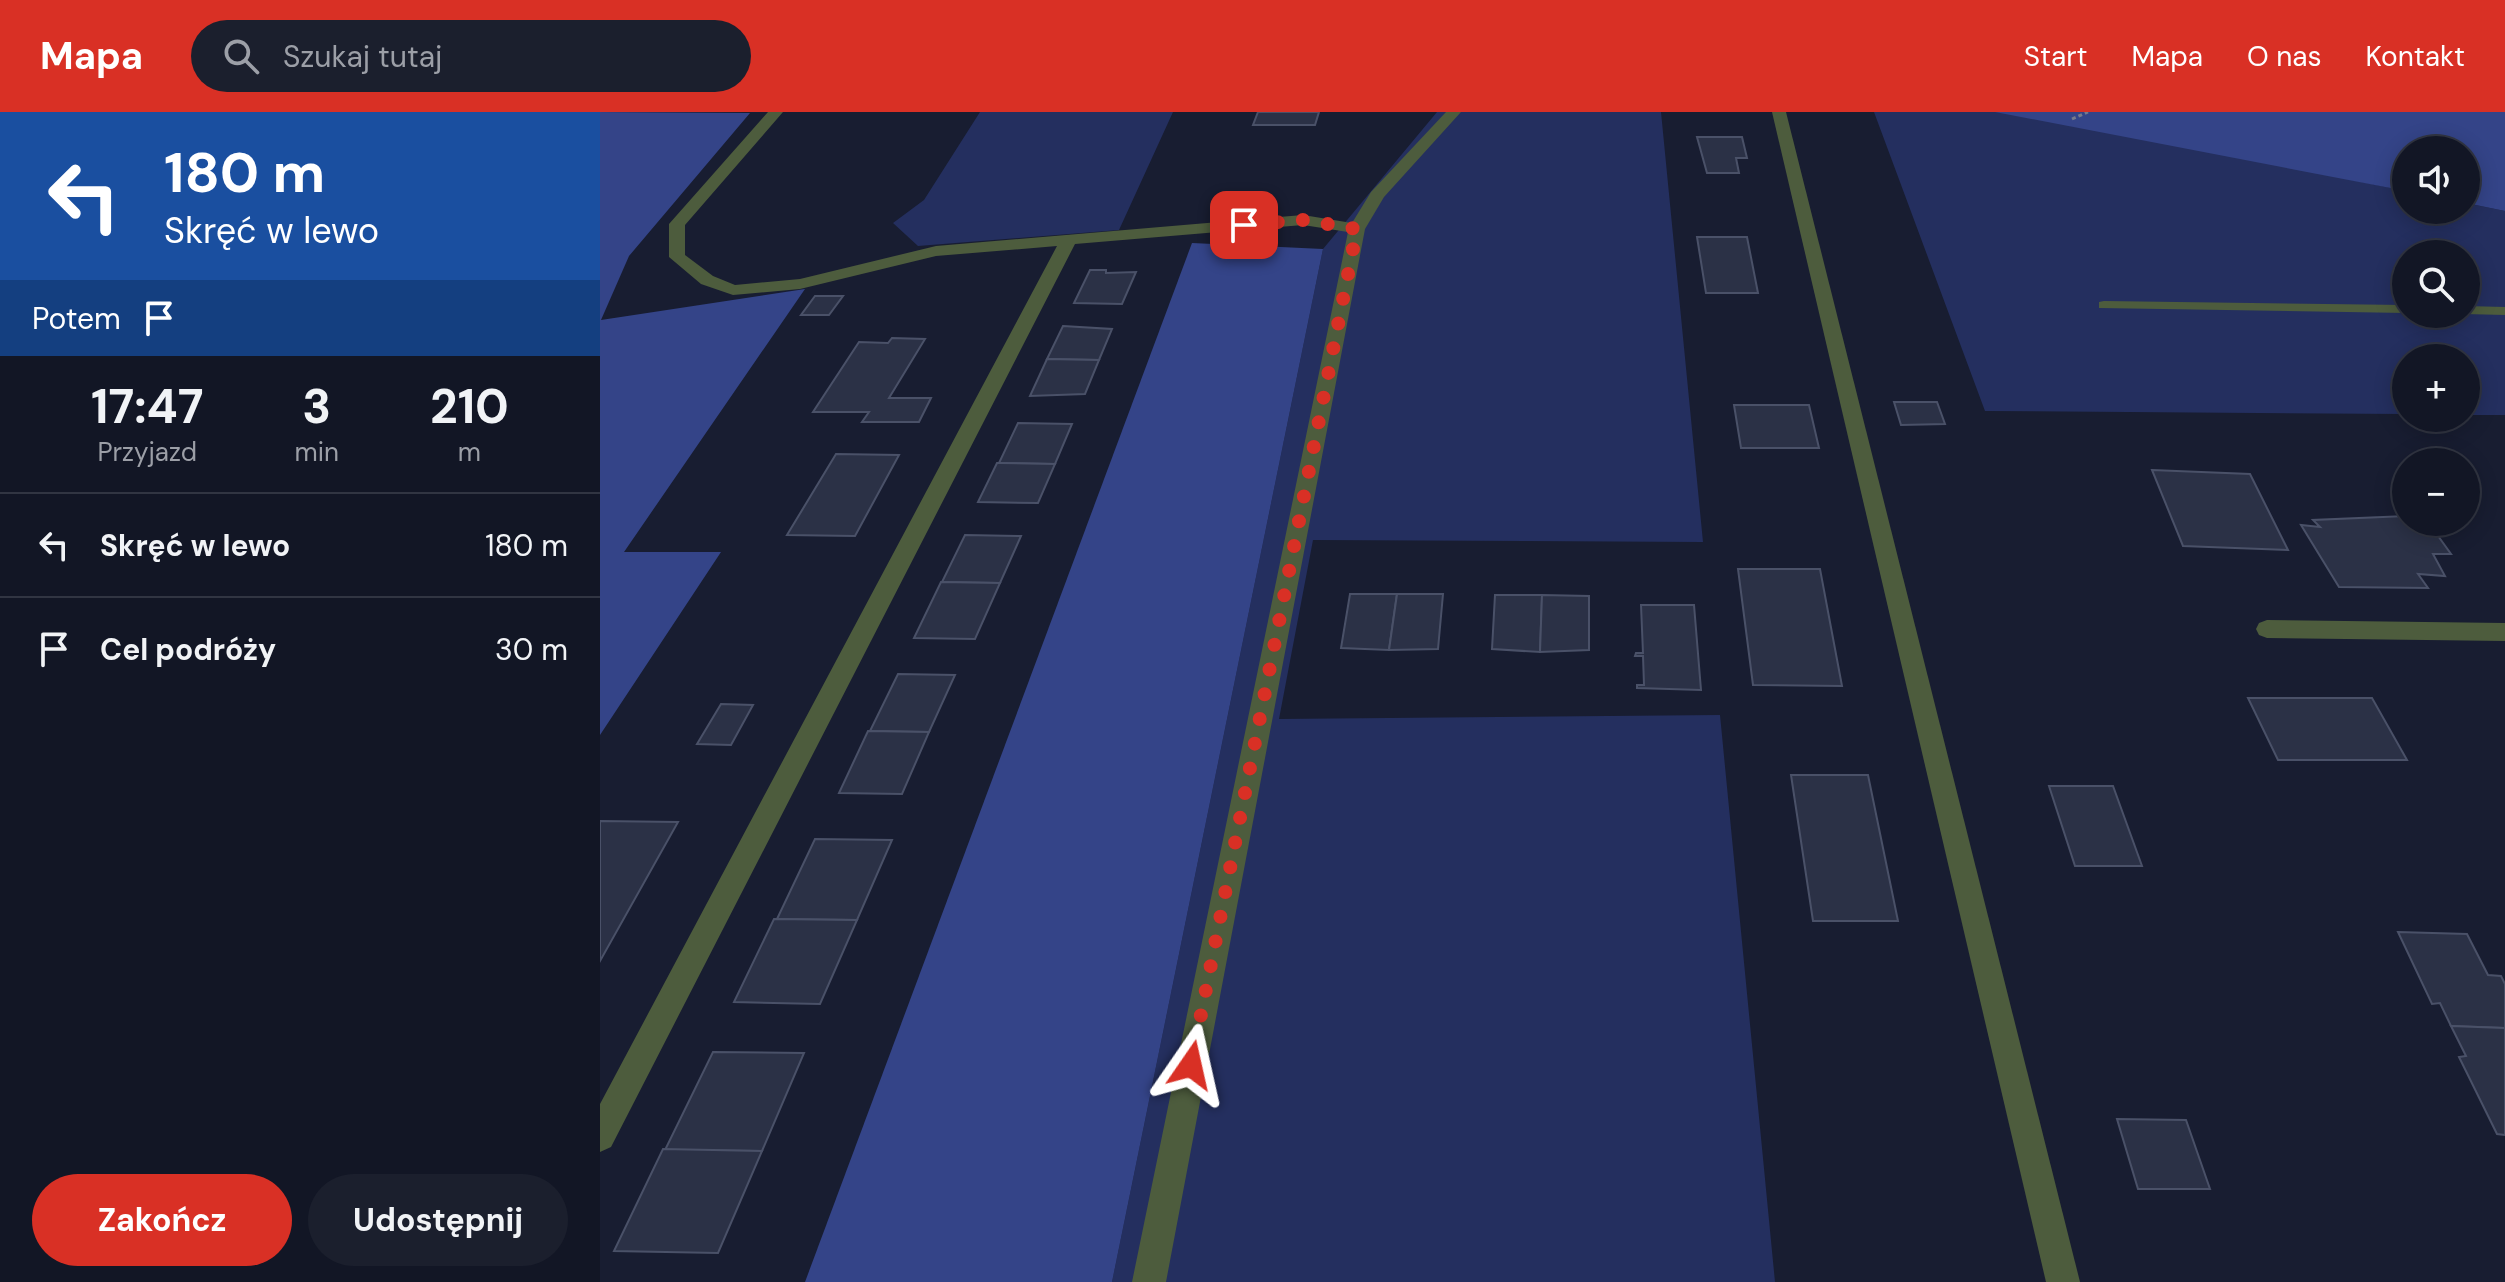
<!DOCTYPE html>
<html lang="pl">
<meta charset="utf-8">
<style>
:root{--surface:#121625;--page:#1b1f2d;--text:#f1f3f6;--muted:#9c9fa7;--line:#313542;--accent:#d93025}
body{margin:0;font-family:"DM Sans",sans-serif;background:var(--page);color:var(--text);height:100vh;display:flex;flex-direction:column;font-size:30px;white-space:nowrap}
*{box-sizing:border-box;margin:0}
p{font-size:26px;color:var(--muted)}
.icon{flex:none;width:44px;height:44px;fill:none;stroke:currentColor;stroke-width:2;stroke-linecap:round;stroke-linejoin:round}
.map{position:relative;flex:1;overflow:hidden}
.sheet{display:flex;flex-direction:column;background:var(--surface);width:600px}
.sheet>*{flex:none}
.hud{background:#1a4fa0;color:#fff;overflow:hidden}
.tools{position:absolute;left:1792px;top:24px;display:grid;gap:16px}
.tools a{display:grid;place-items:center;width:88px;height:88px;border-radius:50%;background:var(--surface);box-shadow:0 4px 20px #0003,0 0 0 2px var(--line);font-size:40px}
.pin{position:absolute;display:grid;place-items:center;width:68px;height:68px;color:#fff;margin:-34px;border-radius:16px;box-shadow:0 4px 12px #0006}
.me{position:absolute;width:88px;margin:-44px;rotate:11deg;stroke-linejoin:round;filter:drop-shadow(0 0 6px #0008)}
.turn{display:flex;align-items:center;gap:28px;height:168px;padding:0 32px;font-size:36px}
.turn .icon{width:104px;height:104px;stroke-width:2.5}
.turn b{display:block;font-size:56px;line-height:68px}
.then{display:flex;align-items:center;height:76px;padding:0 32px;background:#0003;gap:16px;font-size:30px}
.eta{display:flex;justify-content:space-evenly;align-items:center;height:136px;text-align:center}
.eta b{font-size:48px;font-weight:700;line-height:56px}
.cta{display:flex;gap:16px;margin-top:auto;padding:16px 32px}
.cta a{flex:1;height:92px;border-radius:48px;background:var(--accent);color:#fff;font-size:32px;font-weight:700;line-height:92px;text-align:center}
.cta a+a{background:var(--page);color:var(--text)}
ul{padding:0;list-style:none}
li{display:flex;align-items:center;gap:24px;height:104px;padding:0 32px;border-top:2px solid var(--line)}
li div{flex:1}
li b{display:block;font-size:30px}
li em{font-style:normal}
header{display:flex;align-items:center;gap:48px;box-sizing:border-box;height:112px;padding:0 40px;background:var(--accent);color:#fff}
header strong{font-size:38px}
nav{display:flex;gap:44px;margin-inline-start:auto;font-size:28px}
.search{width:560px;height:72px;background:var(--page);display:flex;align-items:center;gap:20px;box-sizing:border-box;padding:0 28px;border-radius:44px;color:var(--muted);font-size:30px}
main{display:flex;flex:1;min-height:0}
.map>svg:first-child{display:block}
.green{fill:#242f5f;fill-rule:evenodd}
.forest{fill:#344488}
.building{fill:#2b3146;stroke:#4a5168;stroke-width:2}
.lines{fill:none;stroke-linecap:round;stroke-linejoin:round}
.path{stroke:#767b8c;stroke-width:3;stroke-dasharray:4 3;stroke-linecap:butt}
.lane{fill:#4d5c3d;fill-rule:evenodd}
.street{fill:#4d5c3d;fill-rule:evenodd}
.route{stroke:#d93025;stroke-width:14;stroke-dasharray:0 25.2}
</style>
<header>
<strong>Mapa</strong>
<div class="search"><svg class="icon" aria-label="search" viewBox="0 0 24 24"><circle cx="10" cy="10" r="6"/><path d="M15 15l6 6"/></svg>Szukaj tutaj</div>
<nav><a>Start</a><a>Mapa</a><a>O nas</a><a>Kontakt</a></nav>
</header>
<main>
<section class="sheet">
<div class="hud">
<div class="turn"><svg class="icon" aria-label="left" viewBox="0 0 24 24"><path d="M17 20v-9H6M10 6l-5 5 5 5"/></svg><div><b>180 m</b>Skręć w lewo</div></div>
<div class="then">Potem<svg class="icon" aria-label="arrive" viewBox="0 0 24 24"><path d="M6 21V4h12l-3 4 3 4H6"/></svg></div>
</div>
<div class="eta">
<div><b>17:47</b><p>Przyjazd</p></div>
<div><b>3</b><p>min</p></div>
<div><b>210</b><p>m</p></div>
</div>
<ul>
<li><svg class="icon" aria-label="left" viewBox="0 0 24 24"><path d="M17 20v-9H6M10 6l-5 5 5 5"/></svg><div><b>Skręć w lewo</b></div><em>180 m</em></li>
<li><svg class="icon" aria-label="arrive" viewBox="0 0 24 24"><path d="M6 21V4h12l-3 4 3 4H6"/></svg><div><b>Cel podróży</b></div><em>30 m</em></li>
</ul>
<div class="cta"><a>Zakończ</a><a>Udostępnij</a></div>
</section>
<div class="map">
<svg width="1905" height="1170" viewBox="0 0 1905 1170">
<rect width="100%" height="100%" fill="#181d31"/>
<g class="green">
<polygon points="380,0 573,0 519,118 318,134 293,111 324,88"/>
<polygon points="837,0 1061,0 1103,430 713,428 679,607 1120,603 1175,1170 512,1170 723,137"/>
<path d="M1274 0H1418L1806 79V98H1866V91L1905 99V303H1866V246H1806V302L1385 299ZM1806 142H1866V202H1806Z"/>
</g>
<g class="forest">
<polygon points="0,0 150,1 29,144 1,208 205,177 24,440 121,440 0,623"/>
<polygon points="1395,0 1905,0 1905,99 1866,91 1866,38 1806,38 1806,79"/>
<polygon points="592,131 723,137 512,1170 205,1170"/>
</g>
<g class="building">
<polygon points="658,0 719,0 715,13 653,13"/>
<polygon points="1097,25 1142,25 1147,46 1136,46 1139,61 1107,61"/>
<polygon points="1097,125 1147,125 1158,181 1106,181"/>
<polygon points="490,158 506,158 506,161 536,160 522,192 474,191"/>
<polygon points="215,184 243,184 229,203 201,203"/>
<polygon points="463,214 512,217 499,248 447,247"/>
<polygon points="292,226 325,227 289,286 331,286 319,310 262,310 269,300 213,300 259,230 288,231"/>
<polygon points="447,247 499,248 485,282 430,284"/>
<polygon points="1294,290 1337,290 1345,312 1301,313"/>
<polygon points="1134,293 1209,293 1219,336 1141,336"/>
<polygon points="418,311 472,312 455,352 399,351"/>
<polygon points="236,342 299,343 255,424 187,423"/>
<polygon points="397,351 399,351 455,352 438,391 378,390"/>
<polygon points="1552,358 1650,362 1688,438 1583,434"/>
<polygon points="1806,404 1806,410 1828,410 1851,442 1833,442 1845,464 1818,462 1828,476 1739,475 1701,413 1720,415 1713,408"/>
<polygon points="365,423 421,424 400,471 342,470"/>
<polygon points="1138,457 1220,457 1242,574 1153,573"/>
<polygon points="341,470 400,471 375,527 314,526"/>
<polygon points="750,482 797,482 789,538 741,536"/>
<polygon points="797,482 843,482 838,537 789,538"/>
<polygon points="895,483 942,483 940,540 892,537"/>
<polygon points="942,483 989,484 989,538 940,540"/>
<polygon points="1041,493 1094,493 1101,578 1037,576 1037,573 1044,573 1043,544 1035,544 1036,541 1043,541"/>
<polygon points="298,562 355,563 329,620 270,619"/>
<polygon points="1648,586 1772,586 1807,648 1678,648"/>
<polygon points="121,592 153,593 131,633 97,632"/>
<polygon points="268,619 329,620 302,682 239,681"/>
<polygon points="1191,663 1268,663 1298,809 1213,809"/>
<polygon points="1449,674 1513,674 1542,754 1475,754"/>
<polygon points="0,709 78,710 0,849"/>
<polygon points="215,727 292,728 257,808 177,807"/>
<polygon points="174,807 257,808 220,892 134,890"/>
<polygon points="1798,820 1867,822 1888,863 1901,864 1905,872 1905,916 1851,914 1840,891 1832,892"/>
<polygon points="1851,914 1905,916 1905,1023 1897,1022 1859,945 1866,944"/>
<polygon points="113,940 204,941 162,1039 65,1038"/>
<polygon points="1517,1007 1586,1008 1610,1077 1538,1077"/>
<polygon points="63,1037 162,1039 118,1141 14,1139"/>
</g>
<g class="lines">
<polyline class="path" points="1472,7 1488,0"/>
<g class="lane">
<polygon points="1504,189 1806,193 1806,201 1499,196 1499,190"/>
<polygon points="1866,194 1905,195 1905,203 1864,202"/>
</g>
<g class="street">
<polygon points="168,0 183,0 85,113 85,143 113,164 135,173 200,167 336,134 703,103 752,111 771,80 846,0 861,0 784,85 765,117 566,1170 532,1170 748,120 703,113 475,132 11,1035 0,1040 0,992 457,134 336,144 200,177 133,183 101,172 69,145 69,112"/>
<polygon points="1172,0 1186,0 1480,1170 1446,1170"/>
<polygon points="1667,508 1905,511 1905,529 1667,526 1659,523 1656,517 1659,511"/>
</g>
</g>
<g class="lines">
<polyline class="route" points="591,953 757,117 703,108 644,113"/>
</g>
</svg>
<div class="tools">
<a><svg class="icon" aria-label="sound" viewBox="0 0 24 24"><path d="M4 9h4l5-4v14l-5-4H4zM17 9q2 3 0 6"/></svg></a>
<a><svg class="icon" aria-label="search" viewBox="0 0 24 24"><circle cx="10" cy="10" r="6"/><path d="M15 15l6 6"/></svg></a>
<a>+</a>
<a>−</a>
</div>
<div class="pin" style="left:644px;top:113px;background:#d93025"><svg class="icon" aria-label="arrive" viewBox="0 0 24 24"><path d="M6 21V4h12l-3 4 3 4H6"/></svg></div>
<svg class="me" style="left:591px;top:953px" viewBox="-20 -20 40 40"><path d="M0-17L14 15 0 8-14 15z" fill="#d93025" stroke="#fff" stroke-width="4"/></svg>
</div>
</main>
